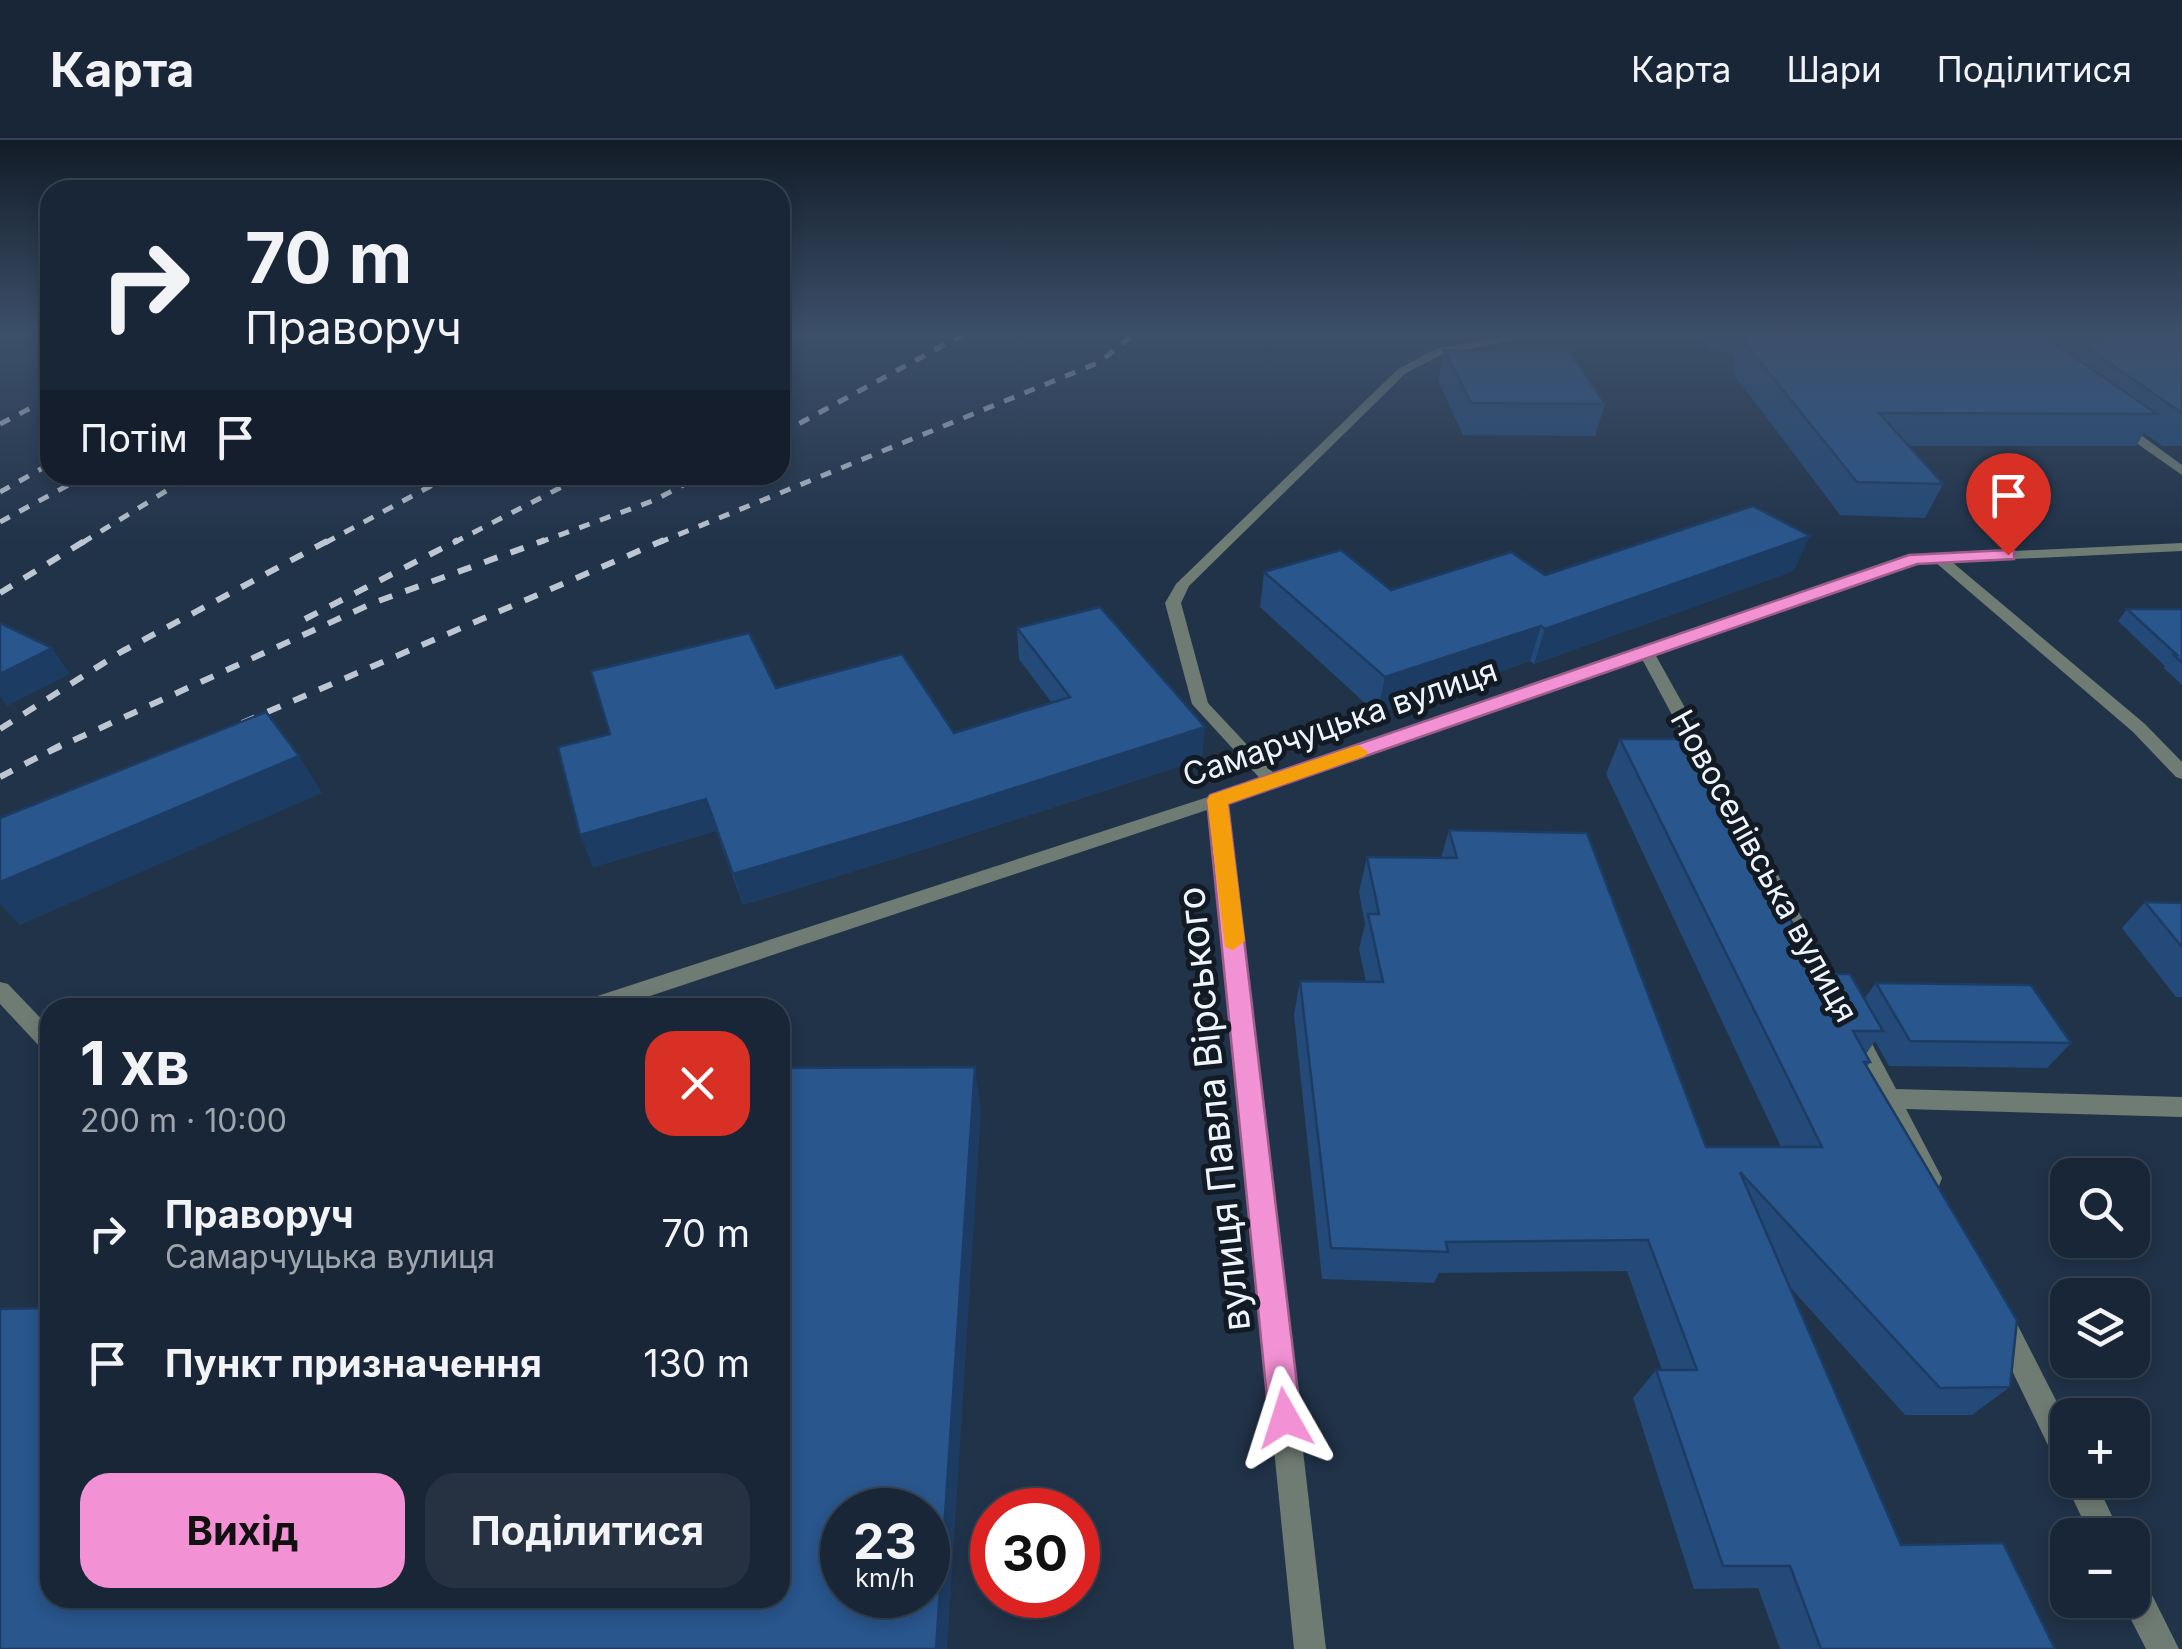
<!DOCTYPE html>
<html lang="uk">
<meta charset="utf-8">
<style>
:root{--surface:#192637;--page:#263242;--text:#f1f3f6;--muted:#9fa5ad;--line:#374352;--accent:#f391d5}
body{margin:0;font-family:Inter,sans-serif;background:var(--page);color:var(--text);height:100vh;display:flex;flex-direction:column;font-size:38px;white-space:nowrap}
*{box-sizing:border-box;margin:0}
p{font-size:32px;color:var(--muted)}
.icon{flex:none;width:55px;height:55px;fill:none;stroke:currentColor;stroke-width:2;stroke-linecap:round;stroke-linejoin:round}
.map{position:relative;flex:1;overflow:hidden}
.panel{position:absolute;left:40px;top:858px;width:750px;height:610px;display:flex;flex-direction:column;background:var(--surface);border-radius:30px;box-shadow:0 5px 15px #0003,0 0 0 2px var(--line)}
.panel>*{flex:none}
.top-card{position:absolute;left:40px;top:40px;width:750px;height:305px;border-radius:30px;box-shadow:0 5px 15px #0003,0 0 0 2px var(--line);background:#192637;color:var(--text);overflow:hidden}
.controls{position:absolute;left:2050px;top:1018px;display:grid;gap:20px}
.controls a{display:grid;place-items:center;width:100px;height:100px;border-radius:20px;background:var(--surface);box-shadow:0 5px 15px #0003,0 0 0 2px var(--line);font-size:50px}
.speed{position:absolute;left:820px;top:1348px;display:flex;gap:20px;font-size:50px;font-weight:700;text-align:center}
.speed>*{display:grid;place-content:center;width:130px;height:130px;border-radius:50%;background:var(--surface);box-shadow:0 5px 15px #0003,0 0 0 2px var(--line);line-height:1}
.speed small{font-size:25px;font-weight:400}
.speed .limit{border:15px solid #d22;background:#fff;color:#111}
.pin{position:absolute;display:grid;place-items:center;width:85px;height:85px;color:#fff;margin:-102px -42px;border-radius:50% 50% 50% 0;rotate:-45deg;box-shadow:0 0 10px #0007}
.pin .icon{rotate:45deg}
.me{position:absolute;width:110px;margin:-55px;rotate:354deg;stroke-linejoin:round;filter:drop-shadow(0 0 8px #0008)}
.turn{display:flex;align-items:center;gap:35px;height:210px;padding:0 40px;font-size:45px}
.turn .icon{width:130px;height:130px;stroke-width:2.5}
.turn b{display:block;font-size:70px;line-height:85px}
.then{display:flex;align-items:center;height:95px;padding:0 40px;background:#0003;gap:20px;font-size:38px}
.round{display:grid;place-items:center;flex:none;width:105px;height:105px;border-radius:30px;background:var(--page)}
.summary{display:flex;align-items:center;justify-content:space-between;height:170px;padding:0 40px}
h1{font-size:60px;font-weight:700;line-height:75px}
.button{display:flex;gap:20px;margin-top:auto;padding:20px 40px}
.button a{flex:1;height:115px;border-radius:30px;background:var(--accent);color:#111;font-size:40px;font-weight:700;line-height:115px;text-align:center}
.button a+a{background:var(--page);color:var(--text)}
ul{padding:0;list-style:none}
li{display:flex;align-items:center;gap:30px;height:130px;padding:0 40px}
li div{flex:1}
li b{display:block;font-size:38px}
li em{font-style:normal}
header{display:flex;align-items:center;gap:60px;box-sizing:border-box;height:140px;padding:0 50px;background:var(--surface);border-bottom:2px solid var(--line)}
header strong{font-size:48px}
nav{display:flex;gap:55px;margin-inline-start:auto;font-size:35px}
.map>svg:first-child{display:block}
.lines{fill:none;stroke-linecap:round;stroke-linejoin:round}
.lane{fill:#6f7c73;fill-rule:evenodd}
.street{fill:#6f7c73;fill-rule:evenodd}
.rail-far1{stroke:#bdc7d3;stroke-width:5;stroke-dasharray:11 11;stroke-linecap:butt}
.rail{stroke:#bdc7d3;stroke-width:6;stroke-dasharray:14 14;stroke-linecap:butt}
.wall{fill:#234a79}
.shaded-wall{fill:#1d3c63}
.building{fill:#29568d;stroke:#1d3c63;stroke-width:2.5;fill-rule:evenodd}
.route{fill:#f391d5;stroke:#9e5e8a;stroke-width:2.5}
.slow{fill:#f59e0b}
.labels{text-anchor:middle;stroke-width:10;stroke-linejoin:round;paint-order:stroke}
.street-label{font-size:32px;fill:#eef5fe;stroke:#121a24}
.near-street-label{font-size:38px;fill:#eef5fe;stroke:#121a24}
</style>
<header>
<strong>Карта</strong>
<nav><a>Карта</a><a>Шари</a><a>Поділитися</a></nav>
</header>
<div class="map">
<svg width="2182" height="1509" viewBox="0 0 2182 1509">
<rect width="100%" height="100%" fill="#213349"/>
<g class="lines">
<polygon class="lane" points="1530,192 1552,192 1443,214 1406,233 1189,446 1181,463 1208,563 1281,641 1272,647 1266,645 1192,564 1165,463 1176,444 1398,229 1436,209"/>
<g class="street">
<polygon points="2115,282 2123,282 2182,325 2182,335 2115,288"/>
<polygon points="2182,403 2182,411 1952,422 2145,584 2182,622 2182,639 2176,637 2133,592 1935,422 1917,423 1655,514 1846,857 1843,863 1827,863 1642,519 1228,663 1326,1509 1294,1509 1210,669 614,868 576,868 579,862 1211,656 1910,416"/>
<polygon points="0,842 8,844 50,888 50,912 42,909 0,864"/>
<polygon points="1854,882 1862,885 1896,949 2182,957 2182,977 1906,969 1942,1038 1939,1046 1930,1049 1921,1046 1843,891 1846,885"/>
<polygon points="2003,1172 2013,1176 2068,1284 2068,1330 2058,1326 1990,1185 1993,1176"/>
<polygon points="2068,1332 2068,1340 2095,1340 2121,1395 2090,1395 2064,1340"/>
<polygon points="2132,1433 2143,1437 2179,1509 2146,1509 2121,1460 2132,1460"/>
</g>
<g class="rail-far1">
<polyline points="780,203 796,192"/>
<polyline points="0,284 50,258"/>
<polyline points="780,294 968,192"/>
<polyline points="0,352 50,324"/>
<polyline points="0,382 87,335"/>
<polyline points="82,403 192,335"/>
<polyline points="325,403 451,335"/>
<polyline points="453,403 585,335"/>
<polyline points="538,403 655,360 702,335"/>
<polyline points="658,403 1100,222 1136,192"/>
</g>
<g class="rail">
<polyline points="0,453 86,400"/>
<polyline points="305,479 458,400"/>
<polyline points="242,583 664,400"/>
<polyline points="0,589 121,512 329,400"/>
<polyline points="48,612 373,463 545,400"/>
<polyline points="0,637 61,605"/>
</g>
</g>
<g class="wall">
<polygon points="1696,192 2182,192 2182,306 2162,306 2144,293 2136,306 1908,306 1943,344 1925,378 1840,375 1733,233 1735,214 1711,209"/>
<polygon points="1444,210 1605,264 1595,296 1463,295 1438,241"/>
<polygon points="1810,396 1793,431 1534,524 1530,521 1377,574 1260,467 1264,432 1391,450 1545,435"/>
<polygon points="2127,469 2182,469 2182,545 2164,528 2165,526 2118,481"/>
<polygon points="1017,488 1202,619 913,713 743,765 716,691 593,727 610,594 776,548 954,593 1052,563 1019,519"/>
<polygon points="1620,599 1821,834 1864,859 1876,843 2071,903 2047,928 1889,926 1875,901 1866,914 1870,922 1867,927 2010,1247 1972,1275 1905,1275 1789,1146 1901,1405 2055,1509 1780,1509 1758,1448 1694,1449 1633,1258 1656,1230 1662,1230 1627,1131 1439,1133 1434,1143 1322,1139 1294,875 1300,841 1366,842 1359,809 1365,784 1359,752 1367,717 1441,718 1449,690 1706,1007 1781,1007 1606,634"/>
<polygon points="2145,762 2182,763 2182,857 2176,857 2122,788"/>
</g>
<g class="shaded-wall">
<polygon points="2082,192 2153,192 2085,206 2079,217 2053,226 2070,196"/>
<polygon points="1810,396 1793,431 1534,524 1545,489"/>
<polygon points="1541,486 1530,521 1377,574 1385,537"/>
<polygon points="52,508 70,534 7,566 0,557 0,534"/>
<polygon points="1205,587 1202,619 913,713 743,765 733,734"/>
<polygon points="299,616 322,653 20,785 0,764 0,742"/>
<polygon points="706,659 716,691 593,727 580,695"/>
<polygon points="975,927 981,971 947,1509 936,1509"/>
</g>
<g class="building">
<polygon points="1746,192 2038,192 2157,274 1879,273 1943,344 1857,342 1745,203"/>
<polygon points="2064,192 2082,192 2070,196"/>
<polygon points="2126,192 2182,192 2182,273 2085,206"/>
<polygon points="1444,210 1569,211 1605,264 1471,263"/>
<polygon points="1753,366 1810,396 1545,489 1541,486 1385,537 1264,432 1341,410 1391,450 1511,412 1545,435"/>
<polygon points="1100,467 1205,587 908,682 733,734 706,659 580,695 558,607 610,594 591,531 749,493 776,548 902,514 954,593 1070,557 1017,488"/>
<polygon points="2127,469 2182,469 2182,523 2174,515 2177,515"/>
<polygon points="0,483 52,508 0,534"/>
<polygon points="266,572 299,616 0,742 0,678"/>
<polygon points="1620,599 1689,599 1821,834 1850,834 1883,891 1853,891 1870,922 1864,922 2017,1180 2010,1247 1940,1248 1740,1032 1901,1405 2003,1403 2055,1509 1821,1509 1790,1426 1723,1426 1656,1230 1697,1230 1648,1100 1446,1102 1448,1112 1331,1108 1300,841 1383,842 1368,774 1379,774 1367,717 1457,718 1449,690 1587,693 1706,1007 1822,1007"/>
<polygon points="2145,762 2182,763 2182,807"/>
<polygon points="1876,843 2031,845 2071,903 1910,901"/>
<path d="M975 927 936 1509H0V1169L50 1168V1458H780V928ZM842 1370H928V1455H842Z"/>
</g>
<linearGradient id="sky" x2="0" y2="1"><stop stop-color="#121c28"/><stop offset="0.48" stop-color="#3d506a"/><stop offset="1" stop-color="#3d506a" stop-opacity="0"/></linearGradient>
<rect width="2182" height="403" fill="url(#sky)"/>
<polygon class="route" points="2008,410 2014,411 2014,419 1917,424 1228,664 1301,1278 1296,1289 1285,1294 1273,1289 1269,1278 1207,660 1210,655 1909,415"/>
<polygon class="slow" points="1358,605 1368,612 1365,616 1228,664 1245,801 1233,810 1225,807 1207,660 1210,655"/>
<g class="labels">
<g class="street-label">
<text transform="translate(1340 583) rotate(-19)" y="11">Самарчуцька вулиця</text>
<text transform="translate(1764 726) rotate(61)" y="11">Новоселівська вулиця</text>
</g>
<g class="near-street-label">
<text transform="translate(1214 969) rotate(-96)" y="13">вулиця Павла Вірського</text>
</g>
</g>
</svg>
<div class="controls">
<a><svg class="icon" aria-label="search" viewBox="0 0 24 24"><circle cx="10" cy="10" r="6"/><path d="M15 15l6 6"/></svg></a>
<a><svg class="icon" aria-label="layers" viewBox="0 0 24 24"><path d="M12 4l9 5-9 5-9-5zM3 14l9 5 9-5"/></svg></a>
<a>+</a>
<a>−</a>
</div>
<div class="speed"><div>23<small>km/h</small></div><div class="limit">30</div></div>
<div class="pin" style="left:2008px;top:415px;background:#d93025"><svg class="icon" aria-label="arrive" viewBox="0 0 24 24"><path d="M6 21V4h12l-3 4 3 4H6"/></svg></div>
<svg class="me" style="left:1285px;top:1278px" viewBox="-20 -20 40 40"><path d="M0-17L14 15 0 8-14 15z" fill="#f391d5" stroke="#fff" stroke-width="4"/></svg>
<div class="top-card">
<div class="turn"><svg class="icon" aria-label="right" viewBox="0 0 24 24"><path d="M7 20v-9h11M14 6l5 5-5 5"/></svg><div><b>70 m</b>Праворуч</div></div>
<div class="then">Потім<svg class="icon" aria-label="arrive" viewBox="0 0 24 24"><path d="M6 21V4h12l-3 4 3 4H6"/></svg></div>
</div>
<section class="panel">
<div class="summary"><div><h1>1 хв</h1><p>200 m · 10:00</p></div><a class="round" style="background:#d93025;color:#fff"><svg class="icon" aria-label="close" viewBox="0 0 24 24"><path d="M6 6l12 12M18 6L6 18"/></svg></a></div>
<ul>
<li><svg class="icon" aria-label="right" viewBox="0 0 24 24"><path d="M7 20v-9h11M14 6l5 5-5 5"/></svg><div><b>Праворуч</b><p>Самарчуцька вулиця</p></div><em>70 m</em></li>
<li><svg class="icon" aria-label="arrive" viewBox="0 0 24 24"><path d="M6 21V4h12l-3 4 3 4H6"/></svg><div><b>Пункт призначення</b></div><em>130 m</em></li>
</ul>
<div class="button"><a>Вихід</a><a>Поділитися</a></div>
</section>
</div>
